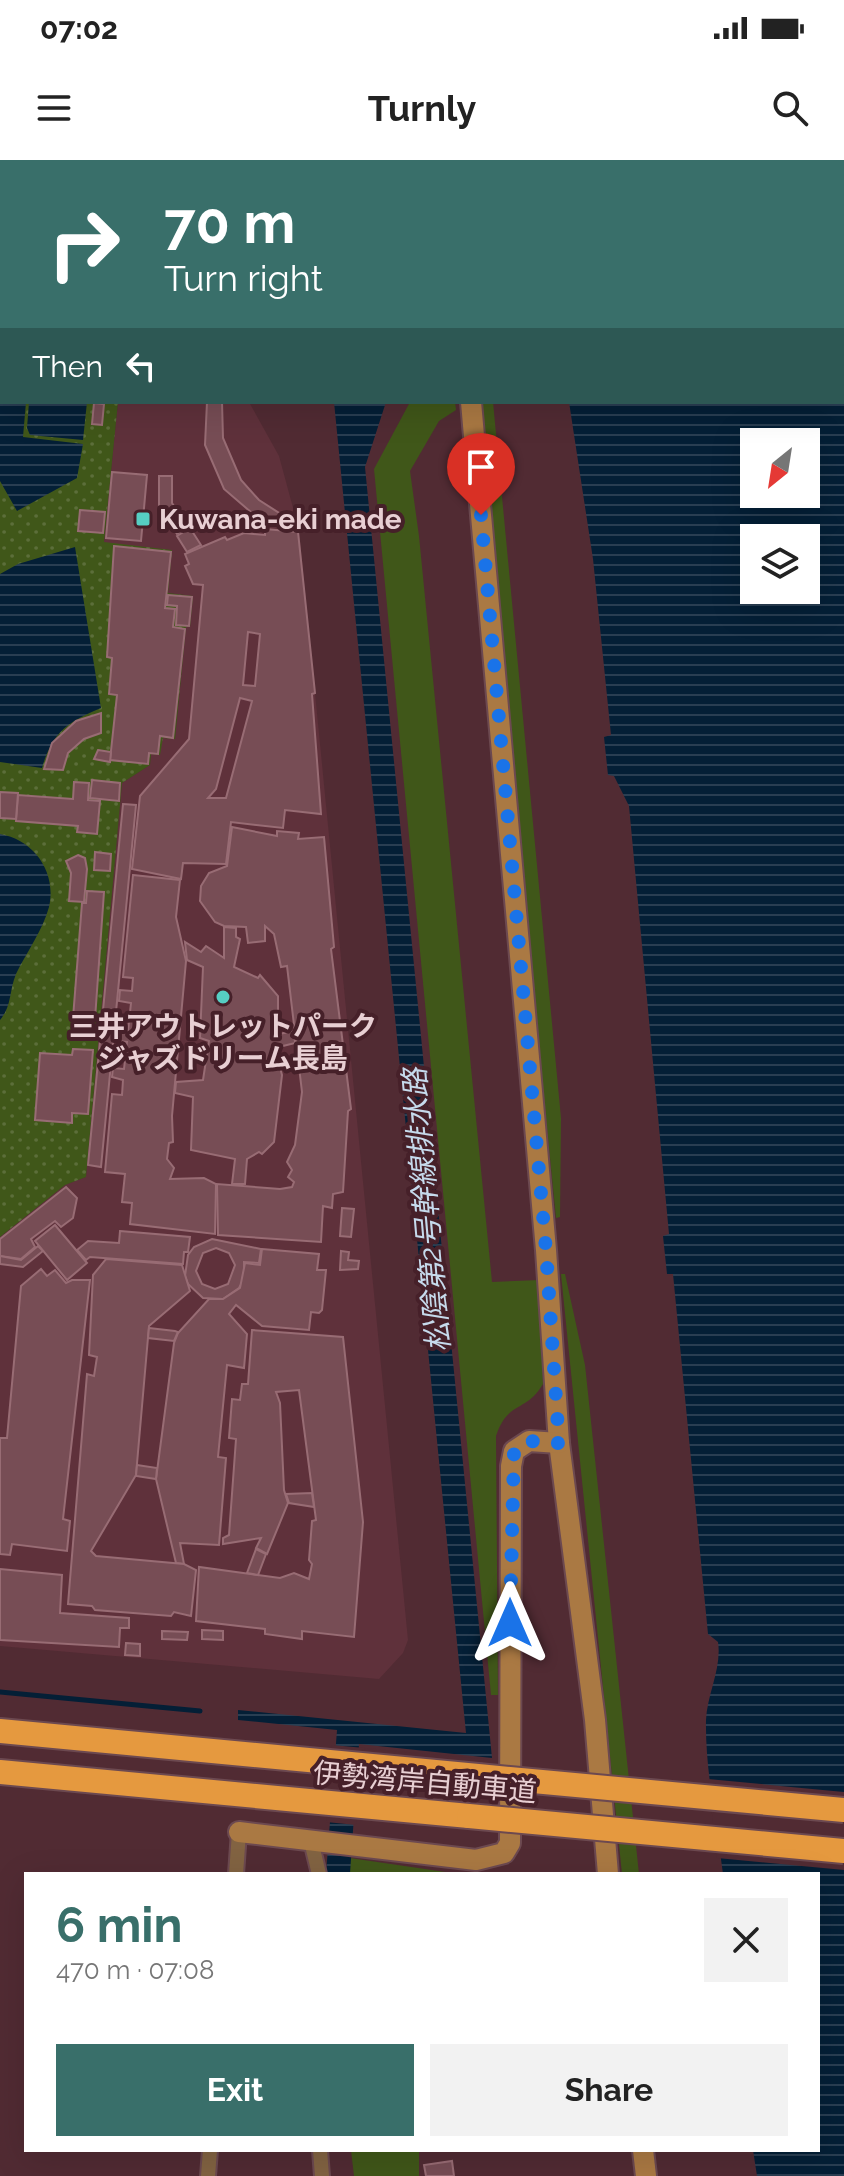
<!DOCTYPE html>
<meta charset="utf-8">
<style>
:root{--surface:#fff;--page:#f2f2f2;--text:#222;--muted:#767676;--accent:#396f6a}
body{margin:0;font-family:Raleway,"Noto Sans JP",sans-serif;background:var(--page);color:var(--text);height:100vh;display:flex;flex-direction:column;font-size:30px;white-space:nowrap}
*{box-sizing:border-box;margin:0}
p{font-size:26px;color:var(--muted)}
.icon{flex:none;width:44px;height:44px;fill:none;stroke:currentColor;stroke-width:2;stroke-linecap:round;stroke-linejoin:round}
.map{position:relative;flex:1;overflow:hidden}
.sheet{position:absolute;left:24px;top:1712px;width:796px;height:280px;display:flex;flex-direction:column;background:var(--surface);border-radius:0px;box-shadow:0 8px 32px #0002}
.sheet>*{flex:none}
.hud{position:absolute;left:0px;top:0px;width:844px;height:244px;box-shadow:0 8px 32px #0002;background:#396f6a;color:#fff;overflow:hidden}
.needle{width:52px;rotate:210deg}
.tools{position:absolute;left:740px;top:268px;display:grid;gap:16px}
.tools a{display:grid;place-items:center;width:80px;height:80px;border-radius:0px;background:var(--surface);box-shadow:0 8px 32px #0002;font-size:40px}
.pin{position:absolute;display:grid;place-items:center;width:68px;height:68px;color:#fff;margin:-82px -34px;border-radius:50% 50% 50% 0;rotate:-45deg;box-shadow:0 0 8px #0007}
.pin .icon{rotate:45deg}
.me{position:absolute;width:88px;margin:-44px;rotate:0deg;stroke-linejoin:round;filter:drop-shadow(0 0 6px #0008)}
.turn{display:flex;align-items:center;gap:28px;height:168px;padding:0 32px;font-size:36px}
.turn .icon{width:104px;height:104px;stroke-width:2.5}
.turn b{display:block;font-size:56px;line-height:68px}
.then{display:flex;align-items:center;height:76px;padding:0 32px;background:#0003;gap:16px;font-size:30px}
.round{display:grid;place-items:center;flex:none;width:84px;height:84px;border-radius:0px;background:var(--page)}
.headline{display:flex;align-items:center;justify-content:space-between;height:136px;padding:0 32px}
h1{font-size:48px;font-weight:700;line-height:60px;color:var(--accent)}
.primary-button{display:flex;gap:16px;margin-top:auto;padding:16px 32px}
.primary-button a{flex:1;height:92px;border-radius:0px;background:var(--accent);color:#fff;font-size:32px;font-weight:700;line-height:92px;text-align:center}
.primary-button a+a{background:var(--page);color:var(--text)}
.status{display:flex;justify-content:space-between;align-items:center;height:56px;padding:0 40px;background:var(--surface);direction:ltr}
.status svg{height:22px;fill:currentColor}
header{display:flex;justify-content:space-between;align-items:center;height:104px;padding:0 32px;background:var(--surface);font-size:36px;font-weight:700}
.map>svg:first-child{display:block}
.built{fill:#5f313b}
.green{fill:#405719}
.park{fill:url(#park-dots)}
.water{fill:url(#water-rules);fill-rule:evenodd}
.pier{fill:#512b33}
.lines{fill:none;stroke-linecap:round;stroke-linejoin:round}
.stream{stroke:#041f36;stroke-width:5}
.building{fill:#774d55;stroke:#986c74;stroke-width:2;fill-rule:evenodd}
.street-casing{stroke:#6c4950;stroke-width:18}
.secondary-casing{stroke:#6c4950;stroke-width:24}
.highway-casing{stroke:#6c4950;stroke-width:28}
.street{stroke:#826342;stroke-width:14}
.secondary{stroke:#aa7943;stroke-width:20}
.highway{stroke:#e5993f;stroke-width:24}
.highway-bridge-casing{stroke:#6c4950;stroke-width:28;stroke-linecap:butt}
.highway-bridge{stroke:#e5993f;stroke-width:24}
.route{stroke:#1a73e8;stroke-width:14;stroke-dasharray:0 25.2}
.poi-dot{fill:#56cec3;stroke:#462029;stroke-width:3}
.labels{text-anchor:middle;stroke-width:8;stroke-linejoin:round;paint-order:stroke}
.poi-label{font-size:28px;font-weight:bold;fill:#e8cfd3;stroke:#462029;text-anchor:start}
.street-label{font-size:28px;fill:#e8cfd3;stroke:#462029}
.water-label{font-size:30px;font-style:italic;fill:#c6daec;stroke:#462029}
</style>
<div class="status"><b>07:02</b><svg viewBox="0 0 49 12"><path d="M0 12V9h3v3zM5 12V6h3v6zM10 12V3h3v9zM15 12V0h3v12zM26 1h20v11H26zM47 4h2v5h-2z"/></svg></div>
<header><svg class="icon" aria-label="menu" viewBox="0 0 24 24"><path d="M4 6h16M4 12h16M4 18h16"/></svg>Turnly<svg class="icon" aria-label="search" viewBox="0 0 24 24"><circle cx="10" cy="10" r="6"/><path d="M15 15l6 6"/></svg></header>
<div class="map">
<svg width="844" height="2016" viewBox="0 0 844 2016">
<defs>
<pattern id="park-dots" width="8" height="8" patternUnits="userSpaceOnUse" patternTransform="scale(2)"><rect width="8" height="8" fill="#405719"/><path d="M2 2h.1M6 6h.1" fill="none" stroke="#5c6e3a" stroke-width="1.8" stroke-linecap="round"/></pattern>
<pattern id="water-rules" width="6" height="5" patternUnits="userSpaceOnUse" patternTransform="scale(2)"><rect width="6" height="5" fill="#041f36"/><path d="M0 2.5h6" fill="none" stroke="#293e52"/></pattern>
</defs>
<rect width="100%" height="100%" fill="#512b33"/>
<g class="built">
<polygon points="0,0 436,0 436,2 2,2 2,179"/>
<polygon points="118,242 249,242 279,296 299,370 408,1480 403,1493 379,1519 0,1486 0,1077 65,1025 86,1017 122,623 150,605 151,594 163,578 175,579 186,466 190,466 193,436 168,433 104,382"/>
</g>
<g class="green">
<path d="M410 242H455L456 250 439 261 410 311 419 376 492 1122 540 1120 543 1224C526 1253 508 1240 496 1276L498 1535H491L374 309Z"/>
<polygon points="475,242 493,242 561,958 560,1057 556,1058"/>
<polygon points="561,1114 565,1114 585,1205 639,1714 622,1714"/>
<polygon points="350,1698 459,1714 350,1714"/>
<polygon points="351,1990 419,1990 419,2016 354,2016"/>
</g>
<polygon class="park" points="0,219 2,242 118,242 104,382 172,390 168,433 193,436 190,467 186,467 175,579 163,578 160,595 151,594 150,605 122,623 86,1017 65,1025 0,1077"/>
<g class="water">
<path d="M532 0H844V2016H757L753 1990H818V1714H723C717 1664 705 1610 706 1560 707 1534 722 1508 718 1482L708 1474 673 1114H667L663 1076 669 1074 629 646 614 616 608 615 604 577 611 575 593 399 569 242H842V2ZM754 282H806V334H754ZM754 378H806V430H754Z"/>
<polygon points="0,232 2,242 26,242 23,277 83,284 77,318 17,351 0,321"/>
<polygon points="29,242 87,242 83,280 30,275 27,268"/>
<polygon points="334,242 386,242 365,307 492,1598 359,1584 350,1714 326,1714 337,1570 238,1560 238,1550 466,1573"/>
<path d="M75 387 101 548C67 562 52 573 42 608L0 602V414L18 404Z"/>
<path d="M0 674C34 680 57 712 49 747 43 770 26 793 16 814 9 831 12 846 0 860Z"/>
</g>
<g class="pier">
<polygon points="332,1585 495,1600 362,1589 356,1665 326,1662"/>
<polygon points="708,1619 844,1632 844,1710 717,1698"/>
</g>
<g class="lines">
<polyline class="stream" points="0,1532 200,1551"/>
</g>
<g class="building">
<polygon points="0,0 75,0 2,2 2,12"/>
<polygon points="157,0 298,0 296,2"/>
<polygon points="207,242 222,242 223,278 241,320 259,340 287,358 284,362 272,364 259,359 224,329 205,285"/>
<polygon points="94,243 104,244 102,265 92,264"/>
<polygon points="112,312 147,315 141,381 106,378"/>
<polygon points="159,316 172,316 172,343 188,367 177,374 159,348"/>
<polygon points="80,350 105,352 103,373 78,371"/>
<polygon points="190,368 201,385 187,392 177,376"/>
<path d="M265 369 298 372 315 533 312 534 321 654 285 650 283 668 231 662 226 704 183 703 181 719 132 709 140 636 189 579 203 425 193 424 185 406 189 404 185 394 225 377 227 380 244 373 265 375ZM248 472 260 474 255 526 243 525ZM240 538 252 541 226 638H208L216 629Z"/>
<polygon points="114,386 171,392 165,448 175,449 173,467 185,469 173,578 160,576 158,594 149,593 148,604 110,600 117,535 109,534 112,498 107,497"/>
<polygon points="168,435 192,437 189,466 176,465 177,446 167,445"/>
<polygon points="101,553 101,573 84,579 68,593 63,610 44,609 52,583 76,561"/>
<polygon points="98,590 111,592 110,602 94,599"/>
<polygon points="92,620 120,623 119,641 90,638"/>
<polygon points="74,622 89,623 88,640 100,641 97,674 77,672 78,666 16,661 18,635 73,639"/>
<polygon points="0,632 18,633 16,659 0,658"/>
<polygon points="123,644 136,645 101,1007 88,1005"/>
<polygon points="232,667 277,676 277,671 299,673 298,679 324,677 334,787 331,789 351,949 348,951 343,1032 333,1034 332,1048 323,1046 321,1082 218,1075 217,1024 280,1029 292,1027 294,1022 288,1017 292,1010 287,1002 295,985 302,932 287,806 281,807 274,774 265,766 265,781 248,783 246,767 224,766 215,762 200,741 201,726 209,713 227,706"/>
<polygon points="95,692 111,694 110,711 94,710"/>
<polygon points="78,695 85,698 87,709 84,742 69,741 71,713 66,701"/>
<polygon points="133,715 180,720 176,757 186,801 172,956 173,982 169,983 167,999 174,1008 170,1019 204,1018 216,1024 215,1074 130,1064 132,1043 122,1042 125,1014 105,1012 112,934 122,935 123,920 112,917 113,908 124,909 127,882 116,881 118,869 128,871 131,843 119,841 120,830 132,831 133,818 123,817"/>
<polygon points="87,731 104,732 95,859 73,858 82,743 86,743"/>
<polygon points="224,767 236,768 236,777 240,779 234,807 258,818 260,815 278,836 278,854 273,855 274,875 294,871 295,883 275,888 282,915 274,982 262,994 259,992 247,999 245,1024 232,1024 235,999 191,990 193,937 175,933 176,922 203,920 209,881 200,878 203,807 187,800 185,782 201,792 206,786 224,798"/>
<polygon points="73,889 93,890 88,954 72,953 72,963 35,960 40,893 72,895"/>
<polygon points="66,1027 77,1038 73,1058 61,1067 55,1061 31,1079 35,1087 21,1099 0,1096 0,1079"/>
<polygon points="342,1048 354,1049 351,1077 340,1076"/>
<polygon points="55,1065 87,1103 67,1120 35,1081"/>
<polygon points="120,1071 190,1077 188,1092 184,1092 183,1104 90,1097 86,1100 77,1090 88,1081 119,1083"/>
<path d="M212 1079 261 1089 259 1103 244 1102V1119L239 1128 223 1139 203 1138 188 1124 185 1116 188 1095 194 1087ZM216 1088 229 1093 235 1105 228 1124 215 1129 202 1124 196 1111 203 1093Z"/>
<polygon points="38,1086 43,1091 23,1107 0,1104 0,1096 21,1100"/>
<polygon points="262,1089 319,1094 317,1110 326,1110 322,1150 319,1153 311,1152 309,1170 262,1166 236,1145 229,1154 247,1174 244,1208 227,1205 218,1297 226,1298 219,1385 180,1383 184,1404 176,1403 156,1319 174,1183 178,1173 209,1139 223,1139 240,1128 245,1103 260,1105"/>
<polygon points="341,1091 349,1092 348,1100 359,1101 358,1109 340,1110"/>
<polygon points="106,1099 182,1105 190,1131 149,1166 136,1315 91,1391 96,1396 184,1404 196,1410 191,1456 174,1452 171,1456 95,1450 92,1446 68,1444 87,1214 94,1216 97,1197 89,1195 93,1115"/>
<polygon points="41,1109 47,1116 55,1110 66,1123 72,1120 90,1120 63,1359 70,1361 67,1391 12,1384 10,1395 0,1394 0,1278 7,1278 21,1126"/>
<polygon points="149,1168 175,1171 178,1172 174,1181 148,1178"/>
<polygon points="252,1170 343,1177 363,1362 354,1477 302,1471 302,1479 265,1474 265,1469 196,1461 199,1407 280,1418 294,1413 309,1419 312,1404 309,1400 312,1361 316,1360 299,1230 276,1232 280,1243 284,1330 288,1343 267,1394 256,1388 261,1378 223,1384 223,1378 229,1375 236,1279 229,1278 232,1239 240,1240 242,1224 248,1224"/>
<polygon points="137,1305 157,1308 156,1319 136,1316"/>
<polygon points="312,1333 314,1347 289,1343 286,1334"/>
<polygon points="256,1389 266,1394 258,1415 247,1413"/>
<polygon points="0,1409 62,1415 60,1453 129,1458 129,1468 120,1468 119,1487 0,1480"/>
<polygon points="202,1470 223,1471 223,1480 202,1479"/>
<polygon points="162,1471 188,1472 187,1480 162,1479"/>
<polygon points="126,1483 140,1484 140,1496 125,1495"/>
<polygon points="452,2001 454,2016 426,2016 424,2005"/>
</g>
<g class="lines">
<defs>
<g id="street">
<polyline points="311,1681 319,1714"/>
<polyline points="236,1714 239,1672"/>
<polyline points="320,1990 322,2016"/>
<polyline points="208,2016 210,1990"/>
</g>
<g id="secondary">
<polyline points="448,0 448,2"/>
<polyline points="471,242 546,1090 559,1283 595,1560 608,1714"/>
<polyline points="239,1672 476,1700 504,1693 510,1683 511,1306 514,1291 529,1281 559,1283"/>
<polyline points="643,1990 646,2016"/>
</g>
<g id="highway">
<polyline points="0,1571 478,1616"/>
<polyline points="0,1612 469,1656"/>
</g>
</defs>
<use href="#street" class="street-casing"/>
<use href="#secondary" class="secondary-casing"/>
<use href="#highway" class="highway-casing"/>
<use href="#street" class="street"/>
<use href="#secondary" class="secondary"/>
<use href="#highway" class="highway"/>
<defs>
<g id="highway-bridge">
<polyline points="478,1616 844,1650"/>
<polyline points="469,1656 844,1691"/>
</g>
</defs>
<use href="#highway-bridge" class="highway-bridge-casing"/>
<use href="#highway-bridge" class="highway-bridge"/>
</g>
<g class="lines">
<polyline class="route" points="481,355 546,1090 559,1283 529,1281 514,1291 510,1463"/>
</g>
<g class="poi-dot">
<rect x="135" y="351" width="16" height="16" rx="4"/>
<circle cx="223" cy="837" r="8"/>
</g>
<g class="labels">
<g class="poi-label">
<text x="159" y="369">Kuwana-eki made</text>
<text x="223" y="876" text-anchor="middle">三井アウトレットパーク<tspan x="223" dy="32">ジャズドリーム長島</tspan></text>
</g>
<g class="street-label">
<text transform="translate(425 1622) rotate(5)" y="10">伊勢湾岸自動車道</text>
</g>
<g class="water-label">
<text transform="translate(427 1050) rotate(-95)" y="10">松陰第2号幹線排水路</text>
</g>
</g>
</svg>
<div class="tools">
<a><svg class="needle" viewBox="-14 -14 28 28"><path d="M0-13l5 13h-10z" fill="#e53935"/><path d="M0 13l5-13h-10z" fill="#767676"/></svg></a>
<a><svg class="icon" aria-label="layers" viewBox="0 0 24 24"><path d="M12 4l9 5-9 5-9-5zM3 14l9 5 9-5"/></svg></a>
</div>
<div class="pin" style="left:481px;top:355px;background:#d93025"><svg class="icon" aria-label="arrive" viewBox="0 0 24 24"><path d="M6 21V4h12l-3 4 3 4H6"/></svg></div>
<svg class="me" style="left:510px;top:1463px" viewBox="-20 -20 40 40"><path d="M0-17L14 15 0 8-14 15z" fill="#1a73e8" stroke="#fff" stroke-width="4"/></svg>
<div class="hud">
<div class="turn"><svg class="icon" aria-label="right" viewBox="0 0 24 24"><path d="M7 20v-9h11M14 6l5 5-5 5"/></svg><div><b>70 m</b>Turn right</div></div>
<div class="then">Then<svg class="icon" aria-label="left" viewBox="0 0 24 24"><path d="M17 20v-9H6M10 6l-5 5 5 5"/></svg></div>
</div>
<section class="sheet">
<div class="headline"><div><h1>6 min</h1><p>470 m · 07:08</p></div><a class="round"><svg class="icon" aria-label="close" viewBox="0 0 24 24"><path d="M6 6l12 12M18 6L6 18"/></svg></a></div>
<div class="primary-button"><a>Exit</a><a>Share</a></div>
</section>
</div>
